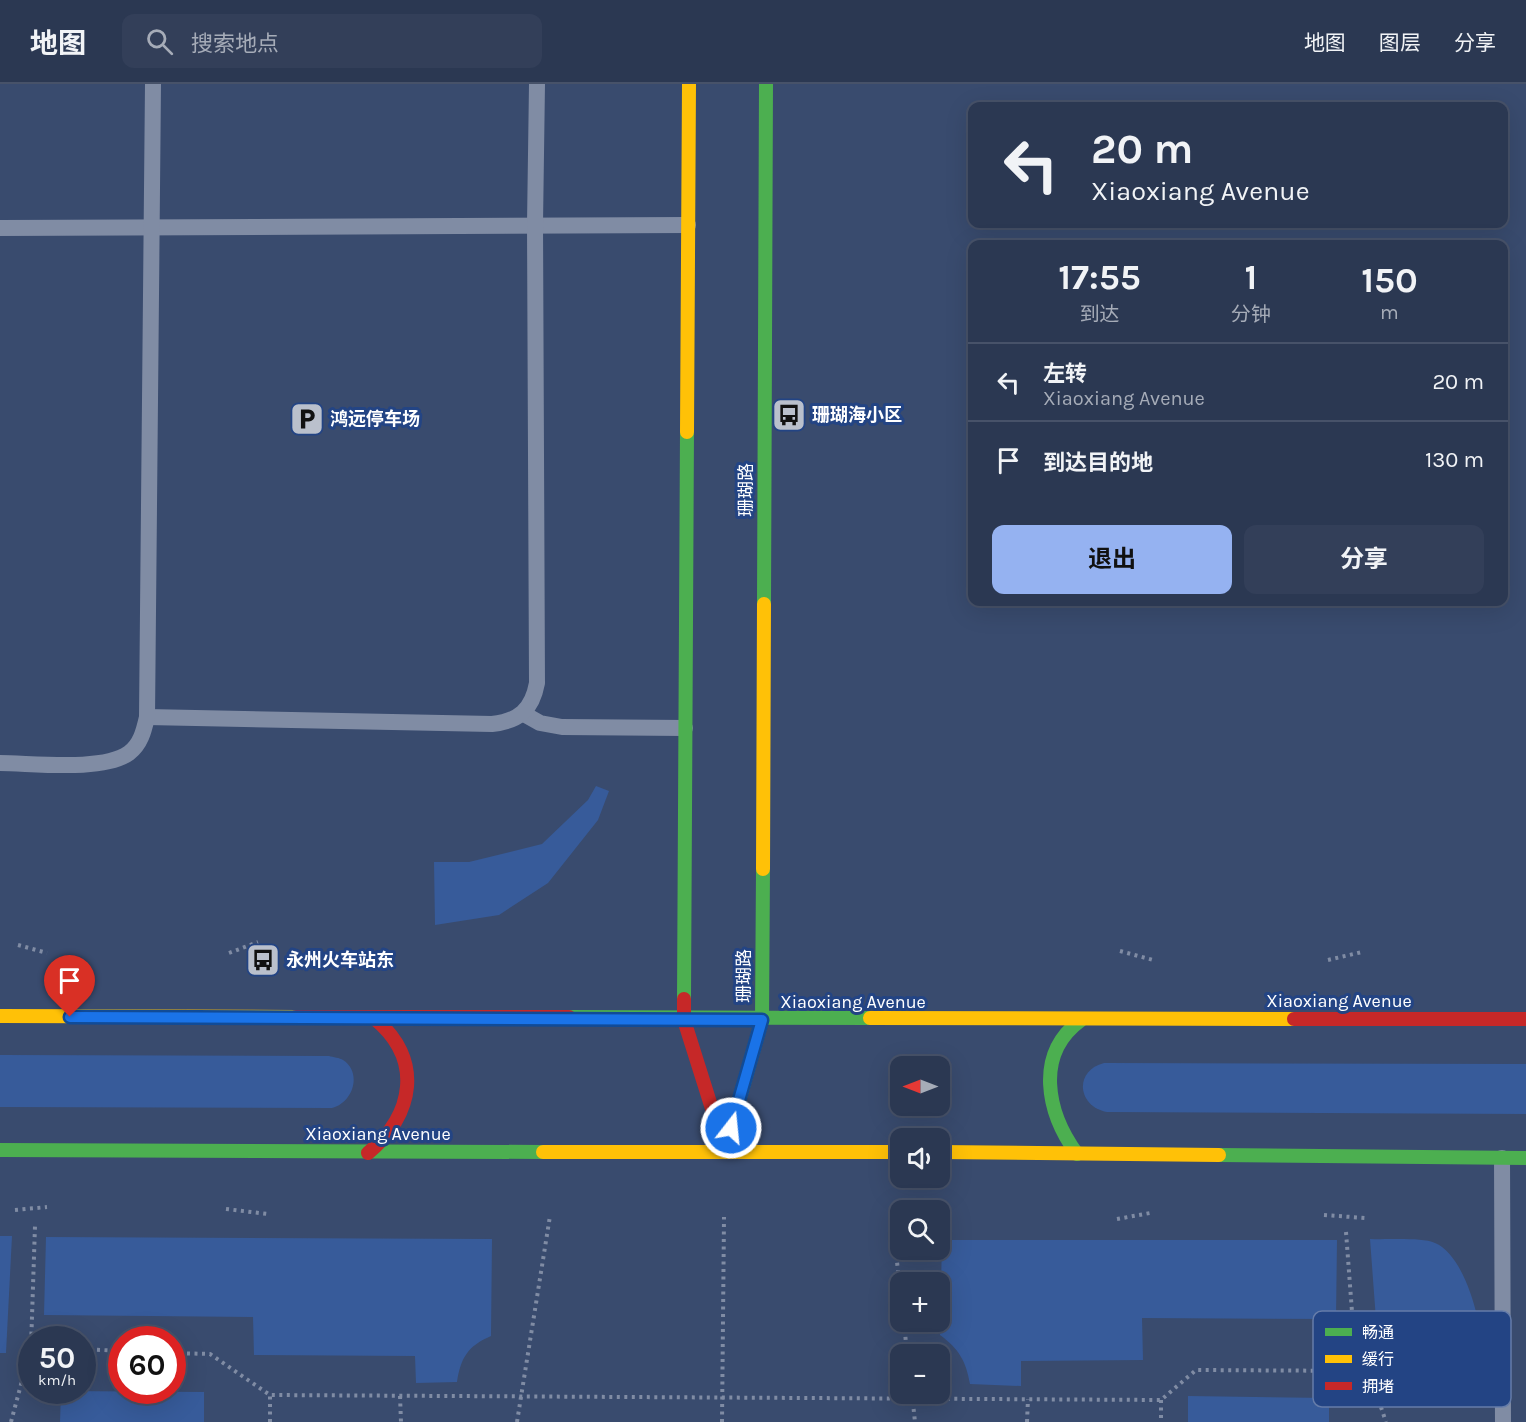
<!DOCTYPE html>
<html lang="zh">
<meta charset="utf-8">
<style>
:root{--surface:#2b3852;--page:#333f59;--text:#f1f3f6;--muted:#a6acb8;--line:#475269;--accent:#95b2f1}
body{margin:0;font-family:Karla,"Noto Sans SC",sans-serif;background:var(--page);color:var(--text);height:100vh;display:flex;flex-direction:column;font-size:22px;white-space:nowrap}
*{box-sizing:border-box;margin:0}
p{font-size:20px;color:var(--muted)}
.icon{flex:none;width:33px;height:33px;fill:none;stroke:currentColor;stroke-width:2;stroke-linecap:round;stroke-linejoin:round}
.map{position:relative;flex:1;overflow:hidden}
.details{position:absolute;left:968px;top:156px;width:540px;height:366px;display:flex;flex-direction:column;background:var(--surface);border-radius:12px;box-shadow:0 6px 24px #0002,0 0 0 2px var(--line)}
.details>*{flex:none}
.banner{position:absolute;left:968px;top:18px;width:540px;height:126px;border-radius:12px;box-shadow:0 6px 24px #0002,0 0 0 2px var(--line);background:#2b3852;color:var(--text);overflow:hidden}
.needle{width:39px;rotate:270deg}
.controls{position:absolute;left:890px;top:972px;display:grid;gap:12px}
.controls a{display:grid;place-items:center;width:60px;height:60px;border-radius:12px;background:var(--surface);box-shadow:0 6px 24px #0002,0 0 0 2px var(--line);font-size:30px}
.speed{position:absolute;left:18px;top:1242px;display:flex;gap:12px;font-size:30px;font-weight:700;text-align:center}
.speed>*{display:grid;place-content:center;width:78px;height:78px;border-radius:50%;background:var(--surface);box-shadow:0 6px 24px #0002,0 0 0 2px var(--line);line-height:1}
.speed small{font-size:15px;font-weight:400}
.speed .limit{border:9px solid #d22;background:#fff;color:#111}
.pin{position:absolute;display:grid;place-items:center;width:51px;height:51px;color:#fff;margin:-62px -26px;border-radius:50% 50% 50% 0;rotate:-45deg;box-shadow:0 0 6px #0007}
.pin .icon{rotate:45deg}
.me{position:absolute;width:66px;margin:-33px;rotate:16deg;stroke-linejoin:round;filter:drop-shadow(0 0 4px #0008)}
.turn{display:flex;align-items:center;gap:21px;height:126px;padding:0 24px;font-size:27px}
.turn .icon{width:78px;height:78px;stroke-width:2.5}
.turn b{display:block;font-size:42px;line-height:51px}
.eta{display:flex;justify-content:space-evenly;align-items:center;height:102px;text-align:center}
.eta b{font-size:36px;font-weight:700;line-height:42px}
.action{display:flex;gap:12px;margin-top:auto;padding:12px 24px}
.action a{flex:1;height:69px;border-radius:12px;background:var(--accent);color:#111;font-size:24px;font-weight:700;line-height:69px;text-align:center}
.action a+a{background:var(--page);color:var(--text)}
ul{padding:0;list-style:none}
li{display:flex;align-items:center;gap:18px;height:78px;padding:0 24px;border-top:2px solid var(--line)}
li div{flex:1}
li b{display:block;font-size:22px}
li em{font-style:normal}
header{display:flex;align-items:center;gap:36px;box-sizing:border-box;height:84px;padding:0 30px;background:var(--surface);border-bottom:2px solid var(--line)}
header strong{font-size:28px}
nav{display:flex;gap:33px;margin-inline-start:auto;font-size:21px}
.search{width:420px;height:54px;background:var(--page);display:flex;align-items:center;gap:15px;box-sizing:border-box;padding:0 21px;border-radius:12px;color:var(--muted);font-size:22px}
.map>svg:first-child{display:block}
.green{fill:#375b9a}
.lines{fill:none;stroke-linecap:round;stroke-linejoin:round}
.path{stroke:#808ca4;stroke-width:4;stroke-dasharray:3 4.5;stroke-linecap:butt}
.lane{stroke:#808ca4;stroke-width:16}
.fast{stroke:#4caf50;stroke-width:14}
.slow{stroke:#ffc107;stroke-width:14}
.jam{stroke:#c62828;stroke-width:14}
.route-casing{stroke:#114b97;stroke-width:15}
.route{stroke:#1a73e8;stroke-width:10}
.labels{text-anchor:middle;stroke-width:6;stroke-linejoin:round;paint-order:stroke}
.poi-label{font-size:18px;font-weight:bold;fill:#fff;stroke:#234484;text-anchor:start}
.street-label{font-size:18px;fill:#fff;stroke:#234484}
.key{fill:#234484;stroke:#657ca9;stroke-width:1.5}
.key-label{font-size:16px;fill:#fff}
</style>
<header>
<strong>地图</strong>
<div class="search"><svg class="icon" aria-label="search" viewBox="0 0 24 24"><circle cx="10" cy="10" r="6"/><path d="M15 15l6 6"/></svg>搜索地点</div>
<nav><a>地图</a><a>图层</a><a>分享</a></nav>
</header>
<div class="map">
<svg width="1526" height="1338" viewBox="0 0 1526 1338">
<rect width="100%" height="100%" fill="#394b6e"/>
<g class="green">
<polygon points="596,702 609,707 598,736 548,799 499,831 435,841 434,778 469,778 542,760 588,716"/>
<path d="M0 971 329 972C333 973 340 974 343 976 362 988 354 1018 332 1024L0 1023Z"/>
<path d="M1104 979 1526 980V1030L1107 1028C1078 1023 1073 987 1104 979Z"/>
<polygon points="0,1152 12,1152 6,1269 0,1269"/>
<path d="M46 1153 492 1155 491 1252C468 1262 461 1273 457 1298L416 1299 415 1272 254 1271 253 1233 44 1231Z"/>
<path d="M1370 1155C1387 1156 1421 1153 1435 1159 1470 1173 1491 1268 1480 1301L1467 1309 1457 1311C1448 1302 1451 1286 1444 1275L1384 1272 1377 1249Z"/>
<path d="M942 1156H1337L1336 1235 1142 1234 1143 1276 1021 1277V1302L970 1300C966 1277 959 1265 940 1251Z"/>
<polygon points="61,1307 204,1308 204,1338 60,1338"/>
<polygon points="1188,1312 1329,1314 1329,1338 1188,1338"/>
</g>
<g class="lines">
<g class="path">
<polyline points="18,861 47,869"/>
<polyline points="1120,867 1153,876"/>
<polyline points="229,869 258,858"/>
<polyline points="1328,876 1362,868"/>
<polyline points="226,1125 268,1130"/>
<polyline points="15,1126 47,1123"/>
<polyline points="1324,1131 1365,1134"/>
<polyline points="892,1134 900,1204"/>
<polyline points="1117,1135 1150,1129"/>
<polyline points="1346,1148 1353,1241 1386,1338"/>
<polyline points="904,1238 907,1270"/>
<polyline points="82,1265 122,1267"/>
<polyline points="172,1269 210,1270 270,1311 1161,1316 1196,1286 1369,1287"/>
<polyline points="912,1310 915,1338"/>
<polyline points="400,1312 401,1338"/>
<polyline points="1161,1316 1161,1338"/>
<polyline points="11,1338 31,1263 35,1142"/>
<polyline points="270,1338 270,1311"/>
<polyline points="517,1338 550,1132"/>
<polyline points="722,1338 724,1133"/>
<polyline points="1027,1338 1028,1315"/>
</g>
<g class="lane">
<polyline points="0,144 688,141"/>
<polyline points="524,630 540,639 562,643 685,644"/>
<path d="M147 633 492 640C519 637 532 626 537 599L535 140 537 0"/>
<path d="M0 679C32 679 103 688 129 669 141 660 144 646 147 633L153 0"/>
<polyline points="1502,1074 1503,1338"/>
</g>
<g class="fast">
<polyline points="764,520 766,0"/>
<polyline points="684,915 687,348"/>
<polyline points="569,933 870,934"/>
<polyline points="0,1066 543,1068"/>
<polyline points="725,1066 762,936 763,785"/>
<path d="M1077 1070C1047 1029 1034 970 1081 936"/>
<polyline points="1219,1071 1526,1074"/>
</g>
<g class="slow">
<polyline points="687,348 689,0"/>
<polyline points="763,785 764,520"/>
<polyline points="0,932 296,933"/>
<polyline points="870,934 1294,935"/>
<polyline points="543,1068 900,1068"/>
<polyline points="939,1068 1219,1071"/>
</g>
<g class="jam">
<polyline points="684,915 684,936 725,1066"/>
<polyline points="296,933 569,933"/>
<polyline points="1294,935 1526,935"/>
<path d="M368 1069C414 1031 424 975 374 934"/>
</g>
</g>
<g class="lines">
<defs>
<polyline id="route" points="70,933 762,936 731,1044"/>
</defs>
<use href="#route" class="route-casing"/>
<use href="#route" class="route"/>
</g>
<defs>
<symbol id="bus-square" viewBox="-11 -11 22 22"><rect x="-9" y="-9" width="18" height="18" rx="4" fill="#bac0cc" stroke="#234484"/><path d="M-5-6H5V4H4V6H2V4H-2V6H-4V4H-5ZM-3.5-4V0h7V-4ZM-3.5 1.2v1.5H-2V1.2ZM2 1.2v1.5H3.5V1.2Z" fill="#111"/></symbol>
<symbol id="parking-square" viewBox="-11 -11 22 22"><rect x="-9" y="-9" width="18" height="18" rx="4" fill="#bac0cc" stroke="#234484"/><path d="M-3.5-5.5H1a3.5 3.5 0 0 1 0 7H-1V5.5H-3.5ZM-1-3.4V-.6H.8a1.4 1.4 0 0 0 0-2.8Z" fill="#111"/></symbol>
</defs>
<g fill-rule="evenodd">
<use href="#bus-square" x="770" y="312" width="38" height="38"/>
<use href="#parking-square" x="288" y="316" width="38" height="38"/>
<use href="#bus-square" x="244" y="857" width="38" height="38"/>
</g>
<g class="labels">
<g class="poi-label">
<text x="812" y="337">珊瑚海小区</text>
<text x="330" y="341">鸿远停车场</text>
<text x="286" y="882">永州火车站东</text>
</g>
<g class="street-label">
<text transform="translate(746 406) rotate(-90)" y="6">珊瑚路</text>
<text transform="translate(744 892) rotate(-90)" y="6">珊瑚路</text>
<text x="1339" y="923">Xiaoxiang Avenue</text>
<text x="853" y="924">Xiaoxiang Avenue</text>
<text x="378" y="1056">Xiaoxiang Avenue</text>
</g>
</g>
<rect x="1313" y="1227" width="198" height="96" rx="9" class="key"/>
<rect x="1325" y="1244" width="27" height="8" fill="#4caf50"/>
<rect x="1325" y="1271" width="27" height="8" fill="#ffc107"/>
<rect x="1325" y="1298" width="27" height="8" fill="#c62828"/>
<g class="key-label">
<text x="1362" y="1254">畅通</text>
<text x="1362" y="1281">缓行</text>
<text x="1362" y="1308">拥堵</text>
</g>
</svg>
<div class="controls">
<a><svg class="needle" viewBox="-14 -14 28 28"><path d="M0-13l5 13h-10z" fill="#e53935"/><path d="M0 13l5-13h-10z" fill="#a6acb8"/></svg></a>
<a><svg class="icon" aria-label="sound" viewBox="0 0 24 24"><path d="M4 9h4l5-4v14l-5-4H4zM17 9q2 3 0 6"/></svg></a>
<a><svg class="icon" aria-label="search" viewBox="0 0 24 24"><circle cx="10" cy="10" r="6"/><path d="M15 15l6 6"/></svg></a>
<a>+</a>
<a>−</a>
</div>
<div class="speed"><div>50<small>km/h</small></div><div class="limit">60</div></div>
<div class="pin" style="left:70px;top:933px;background:#d93025"><svg class="icon" aria-label="arrive" viewBox="0 0 24 24"><path d="M6 21V4h12l-3 4 3 4H6"/></svg></div>
<svg class="me" style="left:731px;top:1044px" viewBox="-20 -20 40 40"><circle r="17" fill="#1a73e8" stroke="#fff" stroke-width="3"/><path d="M0-11L8 9 0 5-8 9z" fill="#fff"/></svg>
<div class="banner">
<div class="turn"><svg class="icon" aria-label="left" viewBox="0 0 24 24"><path d="M17 20v-9H6M10 6l-5 5 5 5"/></svg><div><b>20 m</b>Xiaoxiang Avenue</div></div>
</div>
<section class="details">
<div class="eta">
<div><b>17:55</b><p>到达</p></div>
<div><b>1</b><p>分钟</p></div>
<div><b>150</b><p>m</p></div>
</div>
<ul>
<li><svg class="icon" aria-label="left" viewBox="0 0 24 24"><path d="M17 20v-9H6M10 6l-5 5 5 5"/></svg><div><b>左转</b><p>Xiaoxiang Avenue</p></div><em>20 m</em></li>
<li><svg class="icon" aria-label="arrive" viewBox="0 0 24 24"><path d="M6 21V4h12l-3 4 3 4H6"/></svg><div><b>到达目的地</b></div><em>130 m</em></li>
</ul>
<div class="action"><a>退出</a><a>分享</a></div>
</section>
</div>
